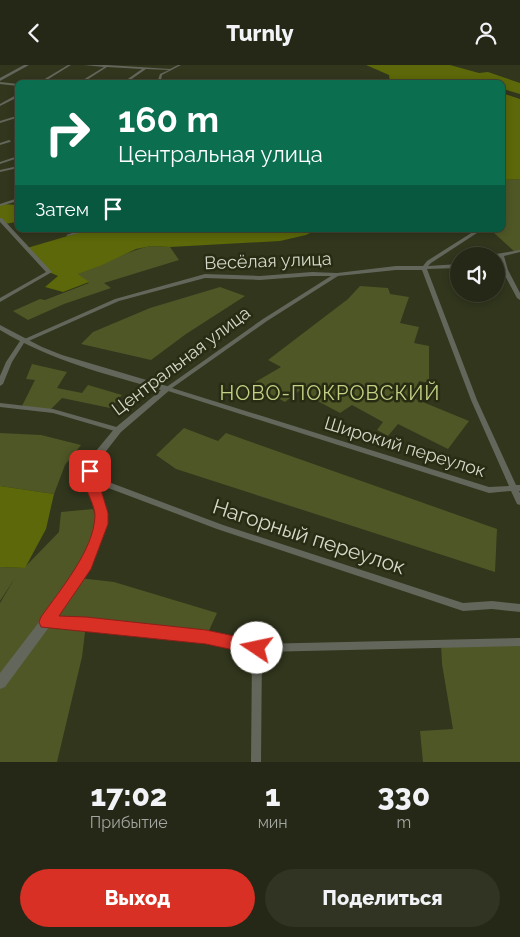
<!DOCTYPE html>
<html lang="ru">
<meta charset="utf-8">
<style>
:root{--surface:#252816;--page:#313423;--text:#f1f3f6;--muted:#a3a6a1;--line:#424435;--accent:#d93025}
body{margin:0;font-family:Raleway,sans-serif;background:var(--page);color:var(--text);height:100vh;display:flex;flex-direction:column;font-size:19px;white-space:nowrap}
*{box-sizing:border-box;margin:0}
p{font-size:16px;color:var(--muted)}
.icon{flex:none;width:28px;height:28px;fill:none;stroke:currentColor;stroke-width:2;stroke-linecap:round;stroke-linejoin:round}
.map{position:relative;height:697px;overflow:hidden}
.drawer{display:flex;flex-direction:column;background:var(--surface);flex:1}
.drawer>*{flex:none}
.guide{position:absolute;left:15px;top:15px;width:490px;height:152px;border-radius:8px;box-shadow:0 2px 8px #0003,0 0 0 1px var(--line);background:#0b6e4f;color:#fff;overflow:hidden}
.controls{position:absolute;left:450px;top:182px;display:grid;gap:10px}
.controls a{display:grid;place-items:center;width:55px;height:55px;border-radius:50%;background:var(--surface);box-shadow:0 2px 8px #0003,0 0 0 1px var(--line);font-size:25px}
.pin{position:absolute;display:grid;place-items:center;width:42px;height:42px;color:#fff;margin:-21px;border-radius:10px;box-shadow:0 2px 8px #0006}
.me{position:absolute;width:55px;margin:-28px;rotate:281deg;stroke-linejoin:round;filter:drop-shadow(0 0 4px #0008)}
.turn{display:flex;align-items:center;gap:18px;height:105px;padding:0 20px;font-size:22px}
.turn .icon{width:65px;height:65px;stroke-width:2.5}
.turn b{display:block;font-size:35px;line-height:42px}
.then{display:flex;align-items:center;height:48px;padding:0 20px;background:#0003;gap:10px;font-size:19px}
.eta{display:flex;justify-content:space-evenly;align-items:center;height:85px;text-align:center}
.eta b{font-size:30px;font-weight:800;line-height:35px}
.action{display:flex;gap:10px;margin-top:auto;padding:10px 20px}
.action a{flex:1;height:58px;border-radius:30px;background:var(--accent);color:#fff;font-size:20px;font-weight:800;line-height:58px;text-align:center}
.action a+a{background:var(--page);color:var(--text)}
header{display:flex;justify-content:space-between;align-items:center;height:65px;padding:0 20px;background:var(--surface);font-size:22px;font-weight:800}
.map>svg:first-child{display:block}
.green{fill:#4f5726}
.forest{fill:#5c6809}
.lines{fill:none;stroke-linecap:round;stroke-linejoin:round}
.minor{fill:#63665a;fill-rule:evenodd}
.tertiary{fill:#63665a;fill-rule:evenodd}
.route{fill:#d93025;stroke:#8d1f18}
.labels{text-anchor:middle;stroke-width:5;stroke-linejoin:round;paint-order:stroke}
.street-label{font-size:18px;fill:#d4d8c9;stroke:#282c13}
.quarter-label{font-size:20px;letter-spacing:1px;fill:#c2d185;stroke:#282c13}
.near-street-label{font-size:21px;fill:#d4d8c9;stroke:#282c13}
</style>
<header><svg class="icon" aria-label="back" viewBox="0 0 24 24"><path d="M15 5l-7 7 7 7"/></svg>Turnly<svg class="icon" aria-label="person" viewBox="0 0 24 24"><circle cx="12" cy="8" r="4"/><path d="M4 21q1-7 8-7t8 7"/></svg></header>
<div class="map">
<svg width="520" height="697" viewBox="0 0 520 697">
<rect width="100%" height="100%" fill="#31361d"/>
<g class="green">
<polygon points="520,114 520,186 515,187 494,168 488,165 502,165 503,115"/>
<path d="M151 181 170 182 179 195 104 218 111 223 64 239 28 255 13 246 40 234 45 235 89 218 77 209C102 200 126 186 151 181Z"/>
<polygon points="360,221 388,223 390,229 409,232 400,258 419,262 414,278 429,281 429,318 419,316 413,333 469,356 448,384 398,359 388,371 377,365 383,357 352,340 340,348 299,326 285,337 252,319 281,302 268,295 348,234"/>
<polygon points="220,222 245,231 186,269 151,295 81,279 93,267 150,243"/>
<polygon points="32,299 67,307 57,323 82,328 88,320 122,330 110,343 62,333 49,346 21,343 35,315 26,314"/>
<polygon points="184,363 218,376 226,368 497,464 495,507 176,404 156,390"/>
<polygon points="0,368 41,370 81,380 65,400 54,429 0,421"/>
<path d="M93 444C94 447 96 452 96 455 98 485 21 582 0 609V538L15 513 0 536V502L24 503 59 467 61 447Z"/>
<polygon points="79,513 114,517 217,548 206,572 86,559 82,592 57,697 0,697 0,618"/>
<polygon points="520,577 520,697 423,697 420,666 453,664 442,599 441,578"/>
</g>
<g class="forest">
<polygon points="366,0 450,0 479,8 488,7 520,18 520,29 503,24 502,18 390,17 389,10"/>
<polygon points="502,28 520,34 520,114 503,115"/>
<polygon points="3,139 17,140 16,157 5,159 0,154 0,140"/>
<polygon points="88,165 316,165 306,170 280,176 170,182 151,181 136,184 102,200 78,209 89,217 63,227 45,222 58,211 49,207 27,183"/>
<polygon points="0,421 54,429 46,464 25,503 0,502"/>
</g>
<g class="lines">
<g class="minor">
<polygon points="68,0 71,0 42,18 38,18"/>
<polygon points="84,0 107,0 170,4 178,0 181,0 162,10 161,15 166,18 162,18 158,15 160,9 169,5 146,4 126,18 122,18 142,4 107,2 82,18 78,18 104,2"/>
<polygon points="0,17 18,19 18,21 0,19"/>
<polygon points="18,29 18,32 0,41 0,39"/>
<polygon points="13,52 18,52 18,54 13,54 0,58 0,56"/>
<polygon points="9,75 11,76 10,77 0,80 0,78"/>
<polygon points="18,91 18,93 0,99 0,97"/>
<polygon points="18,101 18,103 0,107 0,105"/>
<polygon points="18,133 18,136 0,141 0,139"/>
<polygon points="0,153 2,153 52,207 0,237 0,233 46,207 0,157"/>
<polygon points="82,165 90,165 68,171 66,170"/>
<path d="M476 165 480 166 431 198 428 201 459 199V203L427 204 477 335 516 420H520V426H519L520 428V440L517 439 511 426 489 428 165 325 164 324 165 323 263 254 331 211H312L260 215 205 213 119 236 24 278 12 297 3 319 0 321V311L6 297 20 276 115 234 205 209 260 211 312 207 337 208 396 201H423L427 196ZM396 205H422L471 335 509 421 489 422 172 323 267 256 338 211Z"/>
<polygon points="520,185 520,187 504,191 508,205 520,228 520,235 517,233 502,205 499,192 496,192 496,191 493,191 496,189"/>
<polygon points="0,338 53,344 120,363 122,365 118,367 53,348 0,342"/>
<polygon points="90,410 223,460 463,538 492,536 520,539 520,547 492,544 463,546 217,464 87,415 86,413 87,411"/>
<polygon points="46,553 86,555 206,568 257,579 520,573 520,581 262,587 261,697 251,697 252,586 206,576 86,563 46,561 43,560 41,557 43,554"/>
</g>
<g class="tertiary">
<polygon points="24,0 29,0 0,16 0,13"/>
<path d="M0 260 42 282 62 290 170 322 171 324 121 367 96 399 95 413 107 454 97 487 83 516 5 622 0 624V608L75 510 87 487 97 454 85 413 86 398 115 363 161 325C105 309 50 295 0 265Z"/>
</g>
</g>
<path class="route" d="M90 401 94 402 108 448V459L91 504 59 551 86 552 206 565 263 577 265 583 263 588 257 590 206 579 41 562 39 557 41 552C60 525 94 485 95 451 95 436 78 417 85 402Z"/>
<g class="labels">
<g class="street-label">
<text transform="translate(268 196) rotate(-2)" y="6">Весёлая улица</text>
<text transform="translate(181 296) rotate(-37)" y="6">Центральная улица</text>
<text transform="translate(405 382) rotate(17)" y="6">Широкий переулок</text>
</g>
<g class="quarter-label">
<text x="330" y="335">НОВО-ПОКРОВСКИЙ</text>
</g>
<g class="near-street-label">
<text transform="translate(309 472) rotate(18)" y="7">Нагорный переулок</text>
</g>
</g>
</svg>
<div class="controls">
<a><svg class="icon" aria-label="sound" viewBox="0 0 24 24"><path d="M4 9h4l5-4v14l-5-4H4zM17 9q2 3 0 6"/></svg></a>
</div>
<div class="pin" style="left:90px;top:406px;background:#d93025"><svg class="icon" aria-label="arrive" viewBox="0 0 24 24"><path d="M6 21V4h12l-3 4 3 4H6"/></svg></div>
<svg class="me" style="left:257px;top:583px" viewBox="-20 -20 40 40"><circle r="19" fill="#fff"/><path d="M0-13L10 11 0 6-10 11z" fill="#d93025"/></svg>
<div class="guide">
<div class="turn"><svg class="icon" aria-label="right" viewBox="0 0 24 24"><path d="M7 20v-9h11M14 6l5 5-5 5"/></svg><div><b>160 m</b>Центральная улица</div></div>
<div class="then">Затем<svg class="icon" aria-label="arrive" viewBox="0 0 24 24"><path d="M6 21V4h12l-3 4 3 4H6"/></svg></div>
</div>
</div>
<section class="drawer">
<div class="eta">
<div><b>17:02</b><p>Прибытие</p></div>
<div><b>1</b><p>мин</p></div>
<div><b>330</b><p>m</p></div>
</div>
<div class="action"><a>Выход</a><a>Поделиться</a></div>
</section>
